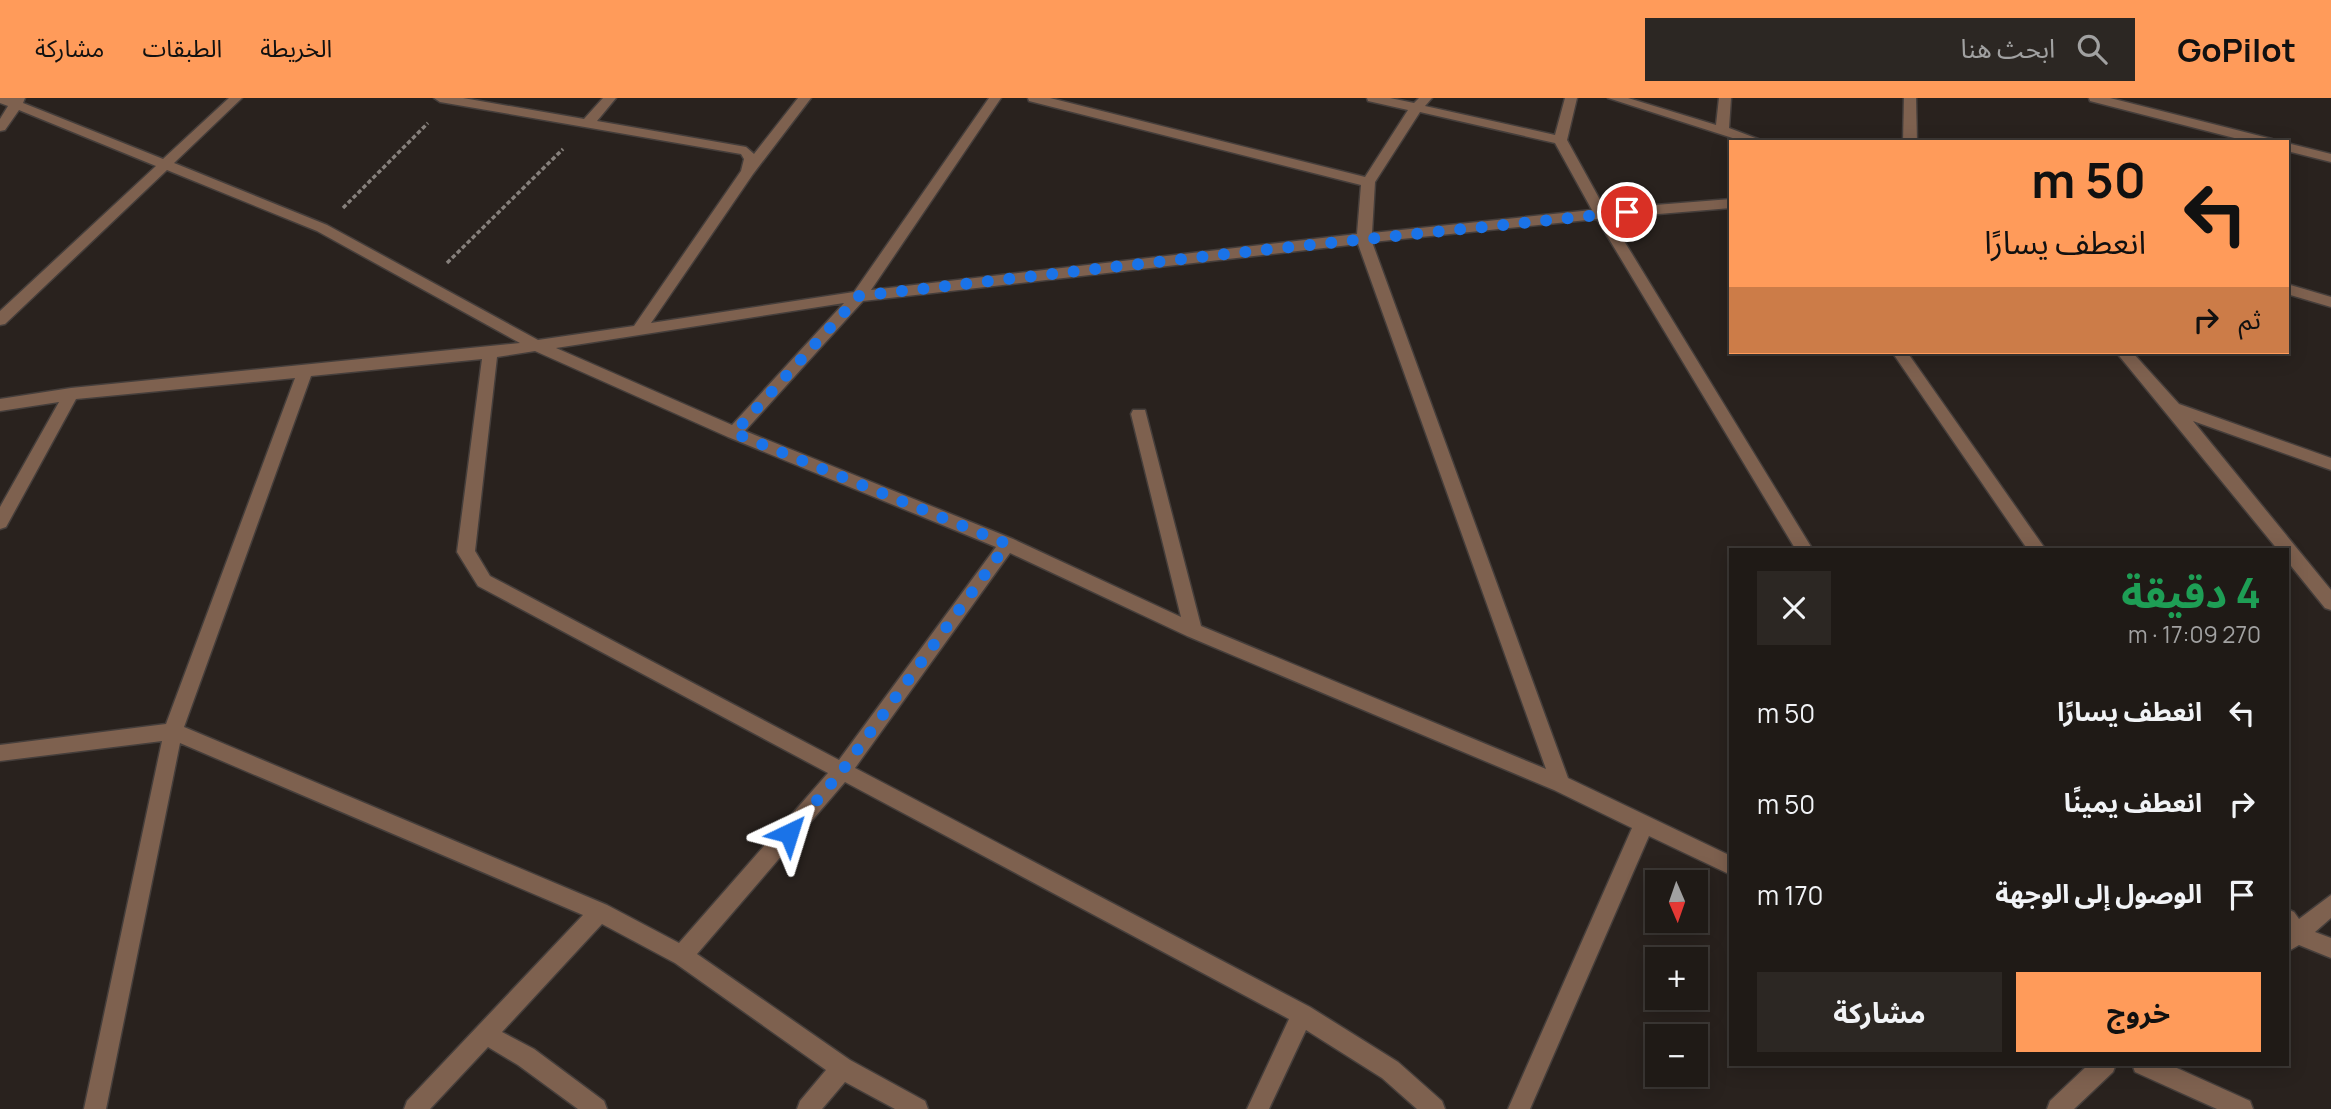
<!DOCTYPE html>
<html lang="ar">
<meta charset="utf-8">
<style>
:root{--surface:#1f1a16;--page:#2c2723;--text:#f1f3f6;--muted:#a1a1a1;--line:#3c3835;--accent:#ff9b5a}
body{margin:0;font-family:Manrope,"Noto Sans Arabic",sans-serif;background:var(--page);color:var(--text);direction:rtl;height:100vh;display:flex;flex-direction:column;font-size:26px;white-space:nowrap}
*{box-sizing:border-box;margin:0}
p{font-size:23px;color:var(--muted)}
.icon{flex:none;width:38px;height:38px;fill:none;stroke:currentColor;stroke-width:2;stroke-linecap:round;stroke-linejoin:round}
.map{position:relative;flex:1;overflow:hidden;direction:ltr}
.details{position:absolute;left:1729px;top:450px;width:560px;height:518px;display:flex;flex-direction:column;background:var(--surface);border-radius:0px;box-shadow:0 4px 18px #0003,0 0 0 2px var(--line);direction:rtl}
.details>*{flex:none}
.top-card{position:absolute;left:1729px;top:42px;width:560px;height:214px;border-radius:0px;box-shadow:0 4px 18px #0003,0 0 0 2px var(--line);direction:rtl;background:#ff9b5a;color:#111;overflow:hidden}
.needle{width:46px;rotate:178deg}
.buttons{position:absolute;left:1645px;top:772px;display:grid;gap:14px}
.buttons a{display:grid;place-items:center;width:63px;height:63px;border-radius:0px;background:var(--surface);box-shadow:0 4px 18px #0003,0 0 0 2px var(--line);font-size:35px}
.pin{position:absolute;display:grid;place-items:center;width:60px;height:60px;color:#fff;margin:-30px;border:4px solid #fff;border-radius:50%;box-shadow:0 2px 7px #0007}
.me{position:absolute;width:77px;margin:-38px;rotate:41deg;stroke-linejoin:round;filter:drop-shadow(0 0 5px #0008)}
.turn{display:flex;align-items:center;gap:24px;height:147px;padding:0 28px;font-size:32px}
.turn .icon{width:91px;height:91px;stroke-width:2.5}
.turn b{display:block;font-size:49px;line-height:60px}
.then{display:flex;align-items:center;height:66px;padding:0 28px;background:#0003;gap:14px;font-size:26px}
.round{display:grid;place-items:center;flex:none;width:74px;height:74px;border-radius:0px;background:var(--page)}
.headline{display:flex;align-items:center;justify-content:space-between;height:119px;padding:0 28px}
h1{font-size:42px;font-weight:700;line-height:52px;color:#1e9e55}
.primary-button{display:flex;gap:14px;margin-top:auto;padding:14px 28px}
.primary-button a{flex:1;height:80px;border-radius:0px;background:var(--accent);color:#111;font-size:28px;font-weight:700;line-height:80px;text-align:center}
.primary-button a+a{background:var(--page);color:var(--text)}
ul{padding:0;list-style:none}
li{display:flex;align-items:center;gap:21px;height:91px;padding:0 28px}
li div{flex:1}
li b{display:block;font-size:26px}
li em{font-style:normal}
header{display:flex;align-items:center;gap:42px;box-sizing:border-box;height:98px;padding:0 35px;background:var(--accent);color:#111}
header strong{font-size:33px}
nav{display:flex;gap:38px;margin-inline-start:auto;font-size:24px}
.search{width:490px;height:63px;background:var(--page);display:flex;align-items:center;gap:18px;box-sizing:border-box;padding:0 24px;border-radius:0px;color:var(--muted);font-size:26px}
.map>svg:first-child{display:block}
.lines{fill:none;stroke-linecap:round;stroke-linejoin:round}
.street-casing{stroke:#453e3b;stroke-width:3}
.path{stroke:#86807c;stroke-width:3.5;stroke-dasharray:4.5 2.5;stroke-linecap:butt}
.street{fill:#7e614f;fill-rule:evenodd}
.route{stroke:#1a73e8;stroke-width:12;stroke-dasharray:0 21.6}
</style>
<header>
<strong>GoPilot</strong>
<div class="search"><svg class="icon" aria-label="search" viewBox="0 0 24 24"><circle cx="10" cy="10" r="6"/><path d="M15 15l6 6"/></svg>ابحث هنا</div>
<nav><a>الخريطة</a><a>الطبقات</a><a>مشاركة</a></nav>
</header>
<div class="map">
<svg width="2331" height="1011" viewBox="0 0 2331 1011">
<rect width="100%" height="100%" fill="#29221e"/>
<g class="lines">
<defs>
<g id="street">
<path d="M0 0H25L23 5 163 61 229 0H242L174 65 327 127 538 242 634 228 741 73 744 61 741 56 440 4 434 0H463L584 21 603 0H616L597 23 746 49 754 56 798 0H811L753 76 651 225 854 194 989 0H1001L871 192 1357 136 1361 87 1029 3 1028 0H1050L1365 79 1408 12 1368 3 1367 0H1390L1414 5 1419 0H1432L1425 8 1555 37 1565 0H1577L1567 42 1605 111 1731 101V110L1610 120 1813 452H1796L1597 121 1372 144 1568 680 1731 758V777L1649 738 1530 1011H1508L1632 730 1554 692 1187 538 1010 455 855 670 1310 909 1398 964 1442 1003 1445 1011H1417L1382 980 1306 932 1269 1011H1247L1289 921 845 684 697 856 850 962 925 1003 928 1011H895L845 984 822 1011H797L800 1003 826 972 675 865 602 826 502 934 534 951 604 1003 607 1011H578L518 967 488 949 430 1011H404L407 1003 583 817 180 645 106 1011H84L162 643 0 663V647L166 626 295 280 76 301 6 429 0 431V409L59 304 0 313V301L71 290 520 245 317 133 167 72 5 226 0 227V213L156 68 19 12 5 32 0 33V21L8 8 0 5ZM1420 14 1555 45 1592 112 1372 135 1375 84ZM1358 146 1546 671 1201 528 1145 312H1133L1131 316 1181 519 1013 441 745 333 863 203ZM844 205 732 327 556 250ZM535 253 728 339 996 449 839 662 490 478 475 453 497 259ZM482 261 457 454 478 488 828 675 679 845 607 807 184 629 311 278Z"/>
<polygon points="1608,0 1628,0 1716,27 1719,0 1731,0 1729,30 1766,44 1745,44"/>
<polygon points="1904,0 1916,0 1917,44 1903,44"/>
<polygon points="2089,0 2110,0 2272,41 2273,44 2250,44 2090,3"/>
<polygon points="2287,45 2331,56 2331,64 2287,53"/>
<polygon points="2287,186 2331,199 2331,209 2287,196"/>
<polygon points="1892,254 1907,254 2046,452 2028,452"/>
<polygon points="2116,254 2132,254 2179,306 2331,360 2331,372 2193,323 2331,492 2331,512 2325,510 2287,463 2287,452 2278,452"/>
<polygon points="2331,797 2331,820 2315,834 2331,840 2331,860 2299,847 2287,854 2287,811 2294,814 2299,821"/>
<polygon points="2089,966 2116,966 2113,974 2074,1011 2047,1011 2050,1003"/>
<polygon points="2132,966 2168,966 2250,1003 2253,1011 2217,1011 2135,974"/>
</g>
</defs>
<use href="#street" class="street-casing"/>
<g class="path">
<polyline points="343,110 428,25"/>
<polyline points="447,165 563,51"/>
</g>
<use href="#street" class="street"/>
</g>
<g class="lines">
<polyline class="route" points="789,735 842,673 1007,446 734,335 859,198 1262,152 1627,114"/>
</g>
</svg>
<div class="buttons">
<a><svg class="needle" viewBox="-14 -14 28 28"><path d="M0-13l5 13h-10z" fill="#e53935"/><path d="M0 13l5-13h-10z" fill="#a1a1a1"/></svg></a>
<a>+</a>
<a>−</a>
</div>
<div class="pin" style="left:1627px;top:114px;background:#d93025"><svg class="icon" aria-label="arrive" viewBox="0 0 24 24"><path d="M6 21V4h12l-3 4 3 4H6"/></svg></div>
<svg class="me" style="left:789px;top:735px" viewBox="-20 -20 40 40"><path d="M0-17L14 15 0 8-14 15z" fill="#1a73e8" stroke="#fff" stroke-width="4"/></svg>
<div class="top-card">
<div class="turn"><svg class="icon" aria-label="left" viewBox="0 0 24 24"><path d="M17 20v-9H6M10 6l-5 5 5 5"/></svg><div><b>50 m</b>انعطف يسارًا</div></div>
<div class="then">ثم<svg class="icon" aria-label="right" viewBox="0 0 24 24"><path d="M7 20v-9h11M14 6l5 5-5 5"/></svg></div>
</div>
<section class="details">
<div class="headline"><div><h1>4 دقيقة</h1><p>270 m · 17:09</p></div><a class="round"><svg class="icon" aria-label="close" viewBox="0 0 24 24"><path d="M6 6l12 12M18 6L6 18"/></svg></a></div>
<ul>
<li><svg class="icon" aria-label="left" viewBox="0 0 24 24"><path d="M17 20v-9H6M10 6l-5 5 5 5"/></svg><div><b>انعطف يسارًا</b></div><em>50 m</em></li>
<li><svg class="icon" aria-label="right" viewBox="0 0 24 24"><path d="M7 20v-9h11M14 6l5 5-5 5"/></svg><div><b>انعطف يمينًا</b></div><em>50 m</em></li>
<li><svg class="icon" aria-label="arrive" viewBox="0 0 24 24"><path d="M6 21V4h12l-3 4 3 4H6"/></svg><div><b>الوصول إلى الوجهة</b></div><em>170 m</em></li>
</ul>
<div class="primary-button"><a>خروج</a><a>مشاركة</a></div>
</section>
</div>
